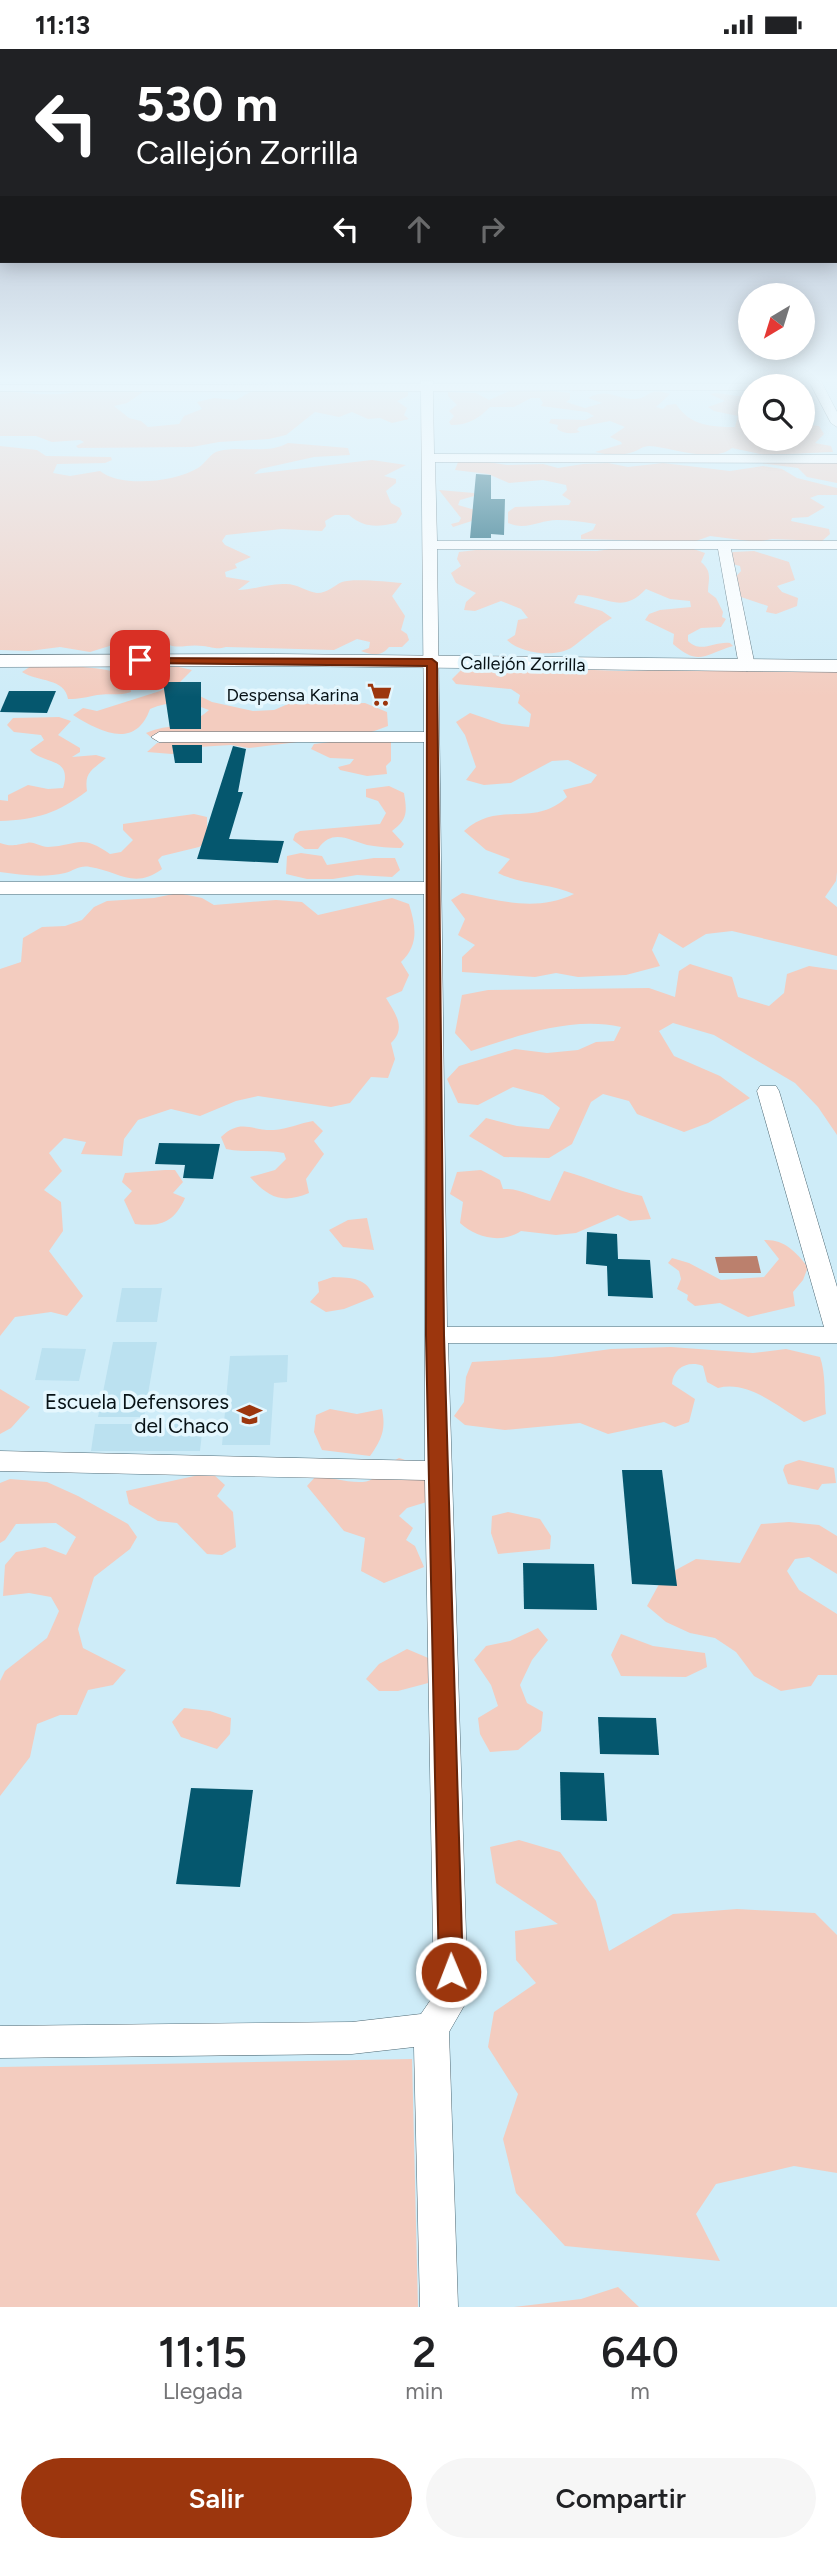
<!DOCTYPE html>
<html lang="es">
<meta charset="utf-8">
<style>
:root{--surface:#fff;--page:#f6f6f6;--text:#202124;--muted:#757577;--accent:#9c360d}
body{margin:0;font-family:Figtree,sans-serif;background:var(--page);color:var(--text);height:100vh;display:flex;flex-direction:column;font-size:26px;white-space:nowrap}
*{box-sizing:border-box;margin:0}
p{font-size:23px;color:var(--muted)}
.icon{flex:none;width:38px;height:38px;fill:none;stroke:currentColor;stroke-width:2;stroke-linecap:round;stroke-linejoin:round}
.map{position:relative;height:2258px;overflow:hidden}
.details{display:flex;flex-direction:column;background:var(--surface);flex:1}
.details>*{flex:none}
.top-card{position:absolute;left:0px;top:0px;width:838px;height:214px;box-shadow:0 4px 18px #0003;background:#202124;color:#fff;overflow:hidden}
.needle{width:46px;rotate:218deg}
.controls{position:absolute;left:738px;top:234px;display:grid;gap:14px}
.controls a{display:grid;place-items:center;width:77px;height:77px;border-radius:50%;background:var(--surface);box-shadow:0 4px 18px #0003;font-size:35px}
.pin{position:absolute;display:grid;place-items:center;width:60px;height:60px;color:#fff;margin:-30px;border-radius:14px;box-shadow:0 4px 10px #0006}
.me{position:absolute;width:77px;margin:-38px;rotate:359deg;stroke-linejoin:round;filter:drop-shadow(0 0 5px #0008)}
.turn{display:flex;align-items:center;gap:24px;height:147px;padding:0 21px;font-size:32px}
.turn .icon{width:91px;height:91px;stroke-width:2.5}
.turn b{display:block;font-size:49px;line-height:60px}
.lanes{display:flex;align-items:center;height:66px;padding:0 21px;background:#0003;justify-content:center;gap:35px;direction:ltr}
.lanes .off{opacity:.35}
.eta{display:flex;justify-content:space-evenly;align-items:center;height:119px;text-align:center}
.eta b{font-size:42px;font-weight:600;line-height:49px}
.action{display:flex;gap:14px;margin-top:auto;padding:14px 21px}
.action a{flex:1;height:80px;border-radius:42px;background:var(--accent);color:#fff;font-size:28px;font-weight:600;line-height:80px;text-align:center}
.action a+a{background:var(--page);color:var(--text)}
.status{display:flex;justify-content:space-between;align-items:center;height:49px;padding:0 35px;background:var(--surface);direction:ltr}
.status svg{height:19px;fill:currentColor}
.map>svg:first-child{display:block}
.built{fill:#bbe1f0}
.green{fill:#f3ccbf}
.water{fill:#bb806d}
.building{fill:#05576e}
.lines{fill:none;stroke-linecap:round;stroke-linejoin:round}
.street-casing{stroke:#4e6873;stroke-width:1}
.secondary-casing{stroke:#4e6873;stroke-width:1}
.street{fill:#fff;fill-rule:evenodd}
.secondary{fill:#fff;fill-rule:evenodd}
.route{fill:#9c360d;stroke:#652308;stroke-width:2}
.labels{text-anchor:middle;stroke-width:7;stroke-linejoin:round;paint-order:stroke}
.far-street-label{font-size:18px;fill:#081216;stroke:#e5f7fe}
.far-poi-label{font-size:18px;fill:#081216;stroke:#e5f7fe;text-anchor:end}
.poi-label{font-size:21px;fill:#081216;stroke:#e5f7fe;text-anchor:end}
</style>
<div class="status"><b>11:13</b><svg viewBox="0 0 49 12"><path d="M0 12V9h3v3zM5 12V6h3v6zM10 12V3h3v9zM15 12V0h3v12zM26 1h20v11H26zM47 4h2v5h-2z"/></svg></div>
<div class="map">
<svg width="837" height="2258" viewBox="0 0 837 2258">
<rect width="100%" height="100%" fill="#ceecf8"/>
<g class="built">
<polygon points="122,1239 162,1239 157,1273 116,1273"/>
<polygon points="113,1293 157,1293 144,1368 98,1368"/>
<polygon points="42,1299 86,1300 79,1332 35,1331"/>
<polygon points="288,1306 287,1333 274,1334 270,1396 222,1396 230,1307"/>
<polygon points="95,1375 203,1375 200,1402 91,1402"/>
</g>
<g class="green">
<path d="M89 339 143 343 127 354 114 357 129 369 141 372 148 378 179 375 184 367 202 360 197 353 214 349 236 351 254 341 408 343V347L397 352 407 359 404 366 409 370 392 374 380 369 368 370 352 363 339 368 315 363 286 386 269 390 219 393 192 398 78 399 76 397 84 393 80 391 52 393 36 387H0V341C32 344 58 350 89 339Z"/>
<path d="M512 341H546L570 344V350L566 353 585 359 602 354 588 349C609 339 613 349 633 350 651 350 646 337 670 345L656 358 663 360 667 356 676 355C690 377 712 378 735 378L738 367 714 362 708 358 725 352 710 345C723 342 736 350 751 346V355L742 357 751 361V390H803V375L819 377 824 385 815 394 831 397 833 403 765 406 732 399C712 415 671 398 649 397 643 397 639 401 633 403 622 407 606 406 595 403L622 395 621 393 610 388 625 378 610 372 579 378 577 381 580 383C572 385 564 385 557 380L558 376 549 374 551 370 585 371 594 367 587 363 541 357 543 354 540 349H531L514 358H490C478 370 468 376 451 376L449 373 454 367 449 362 457 356 448 347V343L476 344 489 351Z"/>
<path d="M288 394 348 399 350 406 314 408 260 420 254 425 372 411 406 416 384 427 396 430V434L386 442 391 454 400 459 402 465 396 474C377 478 364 479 349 466H335L325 472 326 477 322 482 282 480 226 486 222 492 225 496 251 508 235 515 237 519 225 523 226 528 250 532 238 541C254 541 269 534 286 535 297 535 308 543 317 544 328 544 333 537 342 533 353 529 388 533 402 534L392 547 405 567 401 581 407 585 409 591 402 598H389C381 608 371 606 361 602L369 599 370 593 357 590 334 601 226 598C216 601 213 598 203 597 183 594 176 604 158 589L146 600 116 595 90 603 60 598 29 602 0 601V397L37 401 46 407 111 408 112 411 105 414 57 415 53 424 70 427 100 422C121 439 175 433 198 419 206 414 210 404 219 402 241 396 266 406 288 394Z"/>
<path d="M481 412 507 416 543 415 558 419 583 415 608 414 628 418 663 414 730 422 763 417 782 420 797 429 837 439V446H818L810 449 825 458 808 468 792 469 791 472 829 480 830 485 822 492 772 490 757 493 710 487 693 493 581 490V486L593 481 596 475C584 473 570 471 557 471 540 471 526 482 508 474V463L515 458 569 456 571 452 562 446 567 441 566 436 543 431 509 434 488 425 455 421 458 413Z"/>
<polygon points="785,412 837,413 837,434 807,428 798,419 761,414"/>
<polygon points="439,441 474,444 474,447 460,451 458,456 475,461 478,470 453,478 451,475 459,473 461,469"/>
<path d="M631 497H685L705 504 701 513C713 523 708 531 708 543L716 549 723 563 722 568 726 570 721 578 701 579 688 586V592C701 605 714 592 730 594L733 597C705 605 699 618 673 595L674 585 645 571 649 565 660 561 691 558 690 552 670 550 646 540C622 566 607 547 578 546L574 554 602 562 612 569C596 578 585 589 571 599 554 609 520 604 507 591L515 586 518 571 528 569 521 560 501 552 475 562 464 561 466 553 476 544 456 534 451 524 461 517 457 510 459 503 476 501 597 502Z"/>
<polygon points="754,502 789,513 795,531 777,537 782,543 798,549 797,557 776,565 766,563 768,557 741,548 731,533 741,522 740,517 728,514 725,509 733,503"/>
<path d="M50 616C77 618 105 617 129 628L131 643C119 647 109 644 97 646 87 648 80 650 68 650 65 629 38 633 22 623L31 617Z"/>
<path d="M170 616 192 621 177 636 212 653 253 662 274 661 288 655 365 654 387 663 388 677 369 684 249 699 231 696 198 698 172 705 147 703 157 694 181 690 180 687 154 691 146 684C171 673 184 683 209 661 188 653 171 651 150 660 135 702 99 682 73 666L83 659 97 662 160 642 166 639 163 628 148 620Z"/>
<path d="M837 616V823L836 832 825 848 837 858V907L732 882 706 885 683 899 659 884 652 901 660 917 626 926 578 928 556 924 535 928 462 923V908L475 896 458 886 465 870 451 851 462 844C501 852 536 863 574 845 550 834 522 836 498 824L510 810 486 801 464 782C499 750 533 780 567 748L563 741 591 734 597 726 568 711 552 712 511 734 484 736 466 731 476 718 465 686 456 673 470 664 502 675 529 678 531 665 518 654 520 646 511 640 456 635 452 630 461 621 475 617 623 622Z"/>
<path d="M59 668 71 672 58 686 80 699V703L72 708 96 706 106 709C93 721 84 722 87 742 58 764 36 771 0 772V751L8 752V746L28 736 48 740 63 739C73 707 43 716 30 701L44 691 41 686 14 683 7 676 13 669Z"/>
<polygon points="346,691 391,693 391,712 386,717 387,725 367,727 340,721 338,718 350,715 354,710 330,709 311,700 314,695"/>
<path d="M389 737 404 744C407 763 408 770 392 782L404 795 401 799C389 799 379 798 367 796 349 791 332 779 318 800H305L293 791 295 785 300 782 380 775 386 764 378 752 366 748V740Z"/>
<path d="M194 765 207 768V780L218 787 199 798 162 807 158 811 162 820C134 841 118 822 90 818 79 816 74 822 65 824 44 829 21 826 0 823V794C11 798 15 796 27 794 34 792 40 798 48 798 77 797 80 784 110 805L121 803 133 791 123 781V775Z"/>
<polygon points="301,804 322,807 327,816 374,809 395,809 400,821 392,828 357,826 333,830 307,830 286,825 287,807"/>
<path d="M178 844 202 849 214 856 276 851 302 853 318 866 392 849 409 855C416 878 419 896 401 913L409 926 402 942 386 949C395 964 407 979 391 994L395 1010 388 1029 371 1028 350 1054 331 1058 258 1047 236 1052 200 1067 171 1060 138 1071 124 1090 122 1107 81 1105 86 1093 64 1089 49 1104 62 1122 44 1141 61 1153 63 1182 49 1202 83 1247 67 1267 51 1263 15 1268 0 1287V920L21 913 23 889 42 878 65 877 82 871 94 858 107 852 154 849Z"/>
<path d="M690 915 732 928 738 948 769 957 784 944 787 925 809 917 837 921V1086L818 1058 795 1034 714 986 673 974 659 982 674 1007 720 1027 750 1049 708 1074 684 1083 637 1065 629 1052 603 1045 591 1053 572 1095 549 1109 504 1108 469 1087 486 1069 517 1077 549 1080 560 1059 543 1046 513 1038 478 1056 458 1054 447 1030 459 1017 515 1000 547 1004 578 1001 596 993 614 992 621 978C571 967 518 987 471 1002L455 984 462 946 488 941 649 939 675 948 679 922Z"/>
<path d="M313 1072 323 1082 314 1092 324 1105 306 1130 309 1144C282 1155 269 1149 250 1128L275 1121 286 1110 284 1104C263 1100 246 1104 226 1100L221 1088C241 1069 251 1082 274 1081 287 1080 301 1074 313 1072Z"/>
<path d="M165 1121H175L183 1133 173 1144 185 1149C174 1174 160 1178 135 1175L124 1151 132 1142 122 1133 125 1124Z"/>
<path d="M481 1121 500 1131 503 1140C520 1139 532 1148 550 1152L564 1122C591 1129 616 1142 642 1147L651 1170 630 1172 618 1166 576 1184 556 1186 521 1182C502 1195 476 1189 460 1174L463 1153 450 1145 457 1123Z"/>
<polygon points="367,1169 374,1201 343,1198 329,1181 348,1171"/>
<path d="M764 1191C784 1190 795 1202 808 1218L803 1231 793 1243 795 1257 748 1268 720 1254 695 1257 687 1251 688 1246 677 1240 681 1230 679 1222 668 1214 672 1209 689 1214 721 1231 764 1228 779 1210Z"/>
<path d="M333 1228C352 1229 366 1228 374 1248L344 1260 326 1263 310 1253 319 1243 318 1233Z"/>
<path d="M671 1298 753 1304 786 1300 820 1308C826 1325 824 1346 826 1365L804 1373C778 1358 749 1331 718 1339L707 1333 703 1317C688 1311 673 1319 672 1335L695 1350 689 1373 675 1378 664 1373 608 1385 580 1374 505 1381 465 1376 454 1367 464 1353 466 1328 472 1313 552 1308 611 1300Z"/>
<polygon points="0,1340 30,1358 11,1379 0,1385"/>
<path d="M330 1360 357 1365 382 1360C386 1380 382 1390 370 1407L322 1401 314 1383 316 1366Z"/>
<path d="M399 1409C422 1416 429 1428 430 1452L407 1459 399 1467 413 1479 406 1491 415 1497 424 1518 384 1534 361 1522 365 1489 344 1482 307 1437 316 1427C331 1428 361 1438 372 1430 383 1423 384 1416 399 1409Z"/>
<polygon points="799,1411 834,1419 836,1434 822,1435 818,1441 788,1435 783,1421 785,1416"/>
<polygon points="208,1424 214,1426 225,1436 217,1447 233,1463 236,1498 222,1506 207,1505 177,1474 158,1472 129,1455 126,1442"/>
<polygon points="10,1430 47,1433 78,1447 128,1475 137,1488 130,1500 94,1528 78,1580 83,1599 126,1621 113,1636 88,1641 77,1666 60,1666 37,1675 30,1708 0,1747 0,1632 5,1622 47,1589 59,1562 51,1548 29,1544 3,1547 5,1516 16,1503 45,1498 66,1506 76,1488 56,1474 16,1475 5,1491 0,1494 0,1434"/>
<polygon points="508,1463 540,1470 551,1487 550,1500 498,1505 491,1484 492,1467"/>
<polygon points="789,1473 819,1476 837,1487 837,1525 809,1508 795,1510 787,1522 799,1541 837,1565 837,1626 818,1626 811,1637 781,1642 754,1627 736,1603 715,1589 690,1584 666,1573 647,1557 663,1528 696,1510 740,1514 761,1475"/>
<polygon points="538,1579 548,1591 532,1611 520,1636 527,1654 543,1663 541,1682 518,1701 490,1703 480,1685 478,1669 498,1657 491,1636 474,1611 486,1597 510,1592"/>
<polygon points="621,1585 653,1597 705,1604 707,1618 686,1628 621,1627 611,1606"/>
<polygon points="407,1600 433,1611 432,1633 398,1642 379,1642 366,1630 379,1615"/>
<polygon points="184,1659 210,1662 231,1669 230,1685 217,1700 181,1688 172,1673"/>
<polygon points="519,1791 560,1803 596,1852 609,1902 673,1865 737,1860 815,1864 837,1886 837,2124 794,2117 716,2135 696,2165 720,2212 565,2197 516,2144 503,2090 518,2045 488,1998 494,1963 536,1934 516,1911 515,1882 558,1875 496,1834 490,1798"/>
<polygon points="412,2010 418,2258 0,2258 0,2018"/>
<polygon points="618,2238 639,2258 514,2258 581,2250"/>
</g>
<polygon class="water" points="757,1207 761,1224 719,1224 715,1208"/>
<g class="building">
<polygon points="476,425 491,426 491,450 505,450 504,486 491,485 491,489 470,489"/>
<polygon points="163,633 201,633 201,680 170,680"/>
<polygon points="9,642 56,642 47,664 0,663"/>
<polygon points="172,696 202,696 202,714 175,714"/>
<polygon points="233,697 246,700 238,743 243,743 229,790 284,792 278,814 197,810"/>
<polygon points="159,1094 220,1095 213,1130 183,1129 185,1116 155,1115"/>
<polygon points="587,1183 617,1185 618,1210 650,1211 653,1249 608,1247 607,1217 586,1215"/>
<polygon points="622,1421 662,1421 677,1537 632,1535"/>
<polygon points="523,1514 594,1515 597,1561 524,1560"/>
<polygon points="598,1668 656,1669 659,1706 600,1705"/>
<polygon points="560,1723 604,1724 607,1772 561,1771"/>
<polygon points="191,1739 253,1741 240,1838 176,1835"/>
</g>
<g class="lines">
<defs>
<g id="street">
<polygon points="421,332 433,332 433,335 751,335 757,338 751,338 751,341 433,342 434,405 837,406 837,414 435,413 437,492 837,492 837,500 731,500 755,617 747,622 739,617 718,500 437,500 447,1278 824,1278 757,1042 760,1037 776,1037 779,1042 837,1238 837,1294 448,1294 468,1950 449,1983 458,2258 420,2258 414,1998 352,2005 0,2009 0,1977 352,1973 421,1965 434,1946 425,1431 0,1422 0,1402 425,1412 424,845 0,845 0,833 424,833 424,693 159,693 151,688 159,683 424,683 421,342 0,342 0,336 421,335"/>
<polygon points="809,332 821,332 837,363 837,378 831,374"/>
</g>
<polygon id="secondary" points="276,605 837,611 837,623 276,617 0,618 0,606"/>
</defs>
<use href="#street" class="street-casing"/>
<use href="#secondary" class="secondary-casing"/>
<use href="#street" class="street"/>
<use href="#secondary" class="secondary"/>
</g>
<linearGradient id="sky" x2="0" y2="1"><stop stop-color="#969fb7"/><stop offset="0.51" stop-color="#e9f6fc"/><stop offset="1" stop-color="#e9f6fc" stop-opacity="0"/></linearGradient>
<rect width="837" height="648" fill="url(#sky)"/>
<polygon class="route" points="136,609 432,610 437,614 444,1286 463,1923 459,1930 451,1933 442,1930 439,1923 426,1286 427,617 140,614 134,611"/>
<defs>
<symbol id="supermarket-bare" viewBox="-9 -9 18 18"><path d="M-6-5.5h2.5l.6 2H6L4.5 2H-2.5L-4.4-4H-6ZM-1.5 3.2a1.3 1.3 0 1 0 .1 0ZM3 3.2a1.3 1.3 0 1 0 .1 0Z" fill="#9c360d" stroke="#e5f7fe" stroke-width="2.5" paint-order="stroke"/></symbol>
<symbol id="school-bare" viewBox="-9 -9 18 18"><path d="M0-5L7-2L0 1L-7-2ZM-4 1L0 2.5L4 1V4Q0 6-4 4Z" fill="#9c360d" stroke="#e5f7fe" stroke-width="2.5" paint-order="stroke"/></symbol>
</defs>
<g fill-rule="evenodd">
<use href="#supermarket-bare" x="362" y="628" width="35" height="35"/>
<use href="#school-bare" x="232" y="1348" width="35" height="35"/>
</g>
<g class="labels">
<g class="far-street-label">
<text transform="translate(523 615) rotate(1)" y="6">Callejón Zorrilla</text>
</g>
<g class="far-poi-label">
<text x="359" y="652">Despensa Karina</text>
</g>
<g class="poi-label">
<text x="229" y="1360">Escuela Defensores<tspan x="229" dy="24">del Chaco</tspan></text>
</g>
</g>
</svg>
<div class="controls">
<a><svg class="needle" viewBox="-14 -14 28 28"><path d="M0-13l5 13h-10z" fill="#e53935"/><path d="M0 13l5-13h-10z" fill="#757577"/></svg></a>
<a><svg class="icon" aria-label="search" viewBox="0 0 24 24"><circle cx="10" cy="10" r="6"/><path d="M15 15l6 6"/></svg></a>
</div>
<div class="pin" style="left:140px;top:611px;background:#d93025"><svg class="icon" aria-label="arrive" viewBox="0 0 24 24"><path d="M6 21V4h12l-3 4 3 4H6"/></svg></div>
<svg class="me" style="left:451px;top:1923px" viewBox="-20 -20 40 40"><circle r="17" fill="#9c360d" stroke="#fff" stroke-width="3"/><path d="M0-11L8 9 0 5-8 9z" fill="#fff"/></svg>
<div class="top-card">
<div class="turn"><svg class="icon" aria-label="left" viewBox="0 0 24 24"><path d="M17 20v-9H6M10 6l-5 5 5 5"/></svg><div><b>530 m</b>Callejón Zorrilla</div></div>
<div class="lanes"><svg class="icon" aria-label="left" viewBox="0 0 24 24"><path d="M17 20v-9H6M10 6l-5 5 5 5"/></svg><svg class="icon off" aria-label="ahead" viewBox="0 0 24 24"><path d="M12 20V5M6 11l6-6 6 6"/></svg><svg class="icon off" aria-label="right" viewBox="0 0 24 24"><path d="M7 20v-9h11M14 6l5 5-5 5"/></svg></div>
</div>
</div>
<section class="details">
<div class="eta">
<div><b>11:15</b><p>Llegada</p></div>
<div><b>2</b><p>min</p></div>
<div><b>640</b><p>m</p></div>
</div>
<div class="action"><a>Salir</a><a>Compartir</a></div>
</section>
